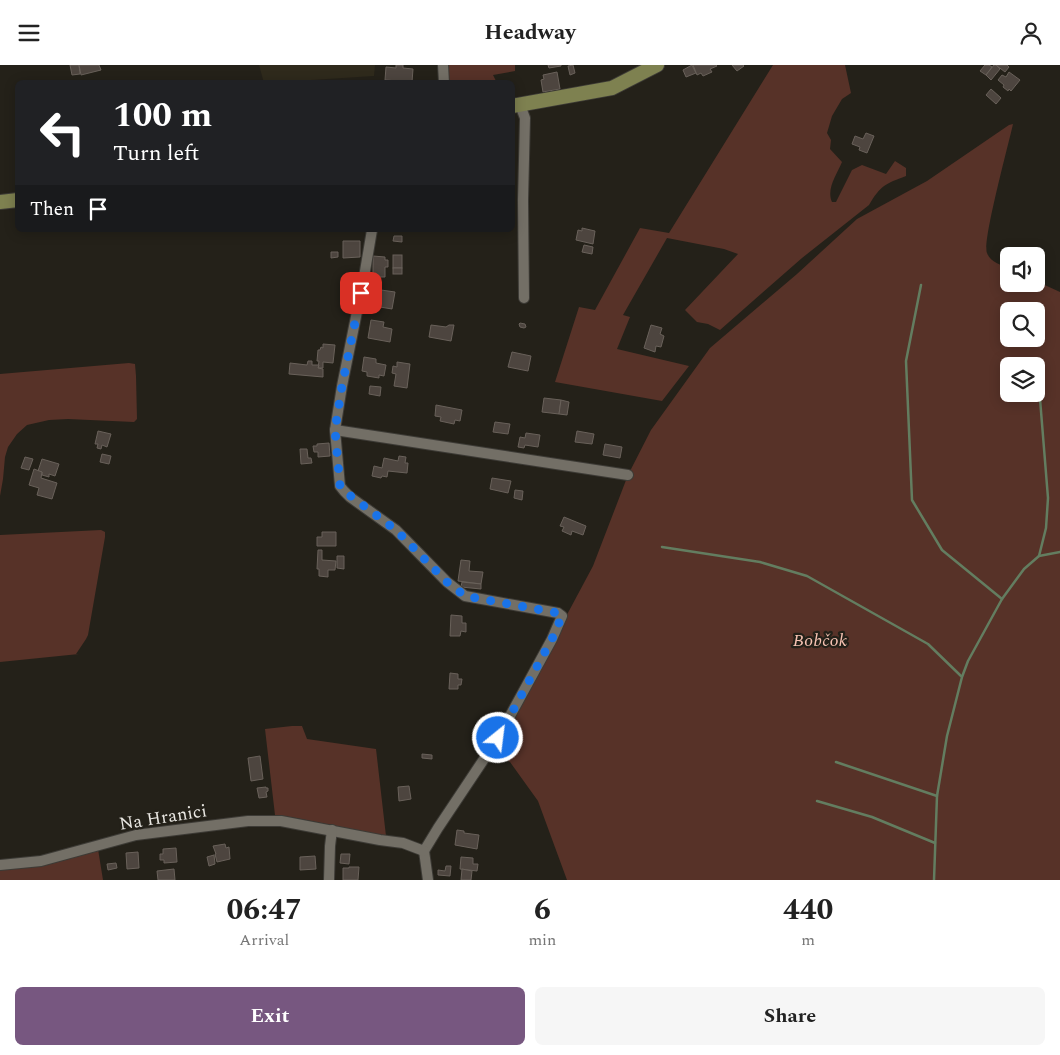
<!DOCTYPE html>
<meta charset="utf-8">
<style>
:root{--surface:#fff;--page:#f6f6f6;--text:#222;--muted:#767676;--accent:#775780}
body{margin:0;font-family:Spectral,serif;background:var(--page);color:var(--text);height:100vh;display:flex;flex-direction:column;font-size:19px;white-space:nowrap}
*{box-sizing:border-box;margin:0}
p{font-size:16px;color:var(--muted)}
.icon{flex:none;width:28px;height:28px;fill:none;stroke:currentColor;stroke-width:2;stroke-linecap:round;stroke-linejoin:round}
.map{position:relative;height:815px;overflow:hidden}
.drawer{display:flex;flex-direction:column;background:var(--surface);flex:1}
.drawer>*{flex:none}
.banner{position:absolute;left:15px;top:15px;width:500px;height:152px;border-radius:8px;box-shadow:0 2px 12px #0003;background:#202124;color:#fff;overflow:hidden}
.fabs{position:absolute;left:1000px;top:182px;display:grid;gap:10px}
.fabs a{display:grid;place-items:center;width:45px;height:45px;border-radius:8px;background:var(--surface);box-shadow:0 2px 12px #0003;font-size:25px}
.pin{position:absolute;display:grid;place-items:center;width:42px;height:42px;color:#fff;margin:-21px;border-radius:10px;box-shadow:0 2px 8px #0006}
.me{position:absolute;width:55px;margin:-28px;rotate:29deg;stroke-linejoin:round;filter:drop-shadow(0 0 4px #0008)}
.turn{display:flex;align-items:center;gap:18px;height:105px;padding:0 15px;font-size:22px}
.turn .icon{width:65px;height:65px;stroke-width:2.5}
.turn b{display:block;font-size:35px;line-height:42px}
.then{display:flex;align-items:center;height:48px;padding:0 15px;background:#0003;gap:10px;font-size:19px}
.eta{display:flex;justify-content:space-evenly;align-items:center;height:85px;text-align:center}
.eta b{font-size:30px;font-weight:700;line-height:35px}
.action{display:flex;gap:10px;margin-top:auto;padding:10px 15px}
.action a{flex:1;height:58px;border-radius:8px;background:var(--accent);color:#fff;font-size:20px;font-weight:700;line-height:58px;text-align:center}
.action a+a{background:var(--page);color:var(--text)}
header{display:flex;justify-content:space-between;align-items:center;height:65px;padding:0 15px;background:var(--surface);font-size:22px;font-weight:700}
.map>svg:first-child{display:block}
.built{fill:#2f2a1c}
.green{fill:#573228;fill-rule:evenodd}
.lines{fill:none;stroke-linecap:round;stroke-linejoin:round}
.stream{stroke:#637d60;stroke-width:2.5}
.building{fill:#4d453f;stroke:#69615a}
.street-casing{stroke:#3d3b36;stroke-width:12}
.secondary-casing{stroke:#3d3b36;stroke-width:16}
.street{stroke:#736f66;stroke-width:10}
.secondary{stroke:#7e8150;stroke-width:14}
.route{stroke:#1a73e8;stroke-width:9;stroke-dasharray:0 16.2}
.labels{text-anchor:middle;stroke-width:4.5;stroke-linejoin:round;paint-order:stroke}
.park-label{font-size:18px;font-style:italic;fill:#f6c2b2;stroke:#242119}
.street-label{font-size:18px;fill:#e9e7e2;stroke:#242119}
</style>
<header><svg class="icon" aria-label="menu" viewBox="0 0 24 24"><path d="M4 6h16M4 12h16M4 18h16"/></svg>Headway<svg class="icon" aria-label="person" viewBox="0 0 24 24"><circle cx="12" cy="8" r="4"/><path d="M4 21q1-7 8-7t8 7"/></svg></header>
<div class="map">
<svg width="1060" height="815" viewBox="0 0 1060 815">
<rect width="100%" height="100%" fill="#242119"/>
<polygon class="built" points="259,0 375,0 374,11 264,18"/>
<g class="green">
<polygon points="448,0 515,0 515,6 493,10 497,18 449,17"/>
<path d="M773 0H845L851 28 842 34 832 51 827 68 831 75 830 84 842 97C837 109 826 124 832 137H836L852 105 862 100 886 109 895 96 906 103V111C885 119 881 120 869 140L802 193 720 265 708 259 697 257 685 245 738 189 724 184 667 173 623 250 630 252 617 284 689 301 662 336 555 317 579 242 595 245 640 163 669 168Z"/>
<path d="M1013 59C1009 78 982 177 987 188 990 197 1001 200 1009 203V219H1036V216L1060 227V815H567L538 736 510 697 493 688 593 501 628 410 651 365 710 283 797 209 857 154 927 116 1009 60ZM1009 246H1036V274H1009ZM1009 301H1036V329H1009Z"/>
<polygon points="129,298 135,299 136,311 137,354 134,357 68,354 49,355 27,360 17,369 8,382 5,392 3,414 0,431 0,309"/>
<polygon points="101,465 105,467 105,472 88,570 86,574 76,589 79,589 0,597 0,470"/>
<polygon points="292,661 302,661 307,674 376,684 386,771 296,753 275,750 265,664"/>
<polygon points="98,784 103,815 0,815 0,805 39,799"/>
</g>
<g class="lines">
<g class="stream">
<polyline points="921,220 906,296 912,435 942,485 1002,534"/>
<polyline points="1038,309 1048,433 1046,463 1039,491"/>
<polyline points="662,482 760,497 807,511 928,579 961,611"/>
<polyline points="836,697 937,731"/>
<polyline points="817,736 872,752 935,778"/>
<polyline points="934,815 937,731 947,671 962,612 968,596 1002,534 1024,504 1039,491 1060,487"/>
</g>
</g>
<g class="building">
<polygon points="70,0 79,0 80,9 72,10"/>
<polygon points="79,0 99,0 101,5 81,10"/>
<polygon points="396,0 403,0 403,3 413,4 412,17 402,16 402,18 398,18 398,16 385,15 386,2 396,3"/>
<polygon points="548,0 561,0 561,1 549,3"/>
<polygon points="573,0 575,8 570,10 568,1"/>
<polygon points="692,0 696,8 686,12 683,5"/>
<polygon points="693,0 716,0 717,1 710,4 712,7 703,11 701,8 697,10"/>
<polygon points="732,0 743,0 744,1 737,6"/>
<polygon points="985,0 989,0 992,2 986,10 980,6"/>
<polygon points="994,0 996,0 1000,4 991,15 986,10"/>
<polygon points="996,0 1007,0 1009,2 1005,7"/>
<polygon points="557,7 560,24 543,27 541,15 544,14 543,10"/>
<polygon points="1009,7 1020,15 1011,26 1009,24 1008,26 1003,22 1004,20 998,15 1002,10 1006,12"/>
<polygon points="991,24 1001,33 996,39 986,30"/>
<polygon points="866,68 874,71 867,88 859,85 860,82 852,79 855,71 863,74"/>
<polygon points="582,163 595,166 593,179 576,175 578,165 582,166"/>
<polygon points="394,171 402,171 402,177 393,176"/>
<polygon points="343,176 360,176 360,192 343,193"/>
<polygon points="584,180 593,182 592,189 582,187"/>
<polygon points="331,187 338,187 338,192 331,193"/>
<rect x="393" y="190" width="9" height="13"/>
<polygon points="373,191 385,192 385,195 388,195 388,202 385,202 385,212 373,212"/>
<rect x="393" y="203" width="9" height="6"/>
<polygon points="374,224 395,227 392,244 380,242 380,240 372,238"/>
<polygon points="371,255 384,257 383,262 392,264 390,277 368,273"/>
<polygon points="520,258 525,259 526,262 524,263 520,262 519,259"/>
<polygon points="431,260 446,262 449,260 454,260 451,276 429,272"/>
<polygon points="651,260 662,263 660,269 664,271 661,282 656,281 655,287 644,283"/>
<polygon points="323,279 335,280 333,298 323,297 323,303 318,303 319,296 317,296 318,285 320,285 321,282 323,283"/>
<polygon points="512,287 531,291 528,306 508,302"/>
<polygon points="364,292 376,294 376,298 386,300 384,311 379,310 379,313 367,311 367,307 362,306"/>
<polygon points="308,296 312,296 312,300 319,300 318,303 323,304 323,312 289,309 290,298 307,300"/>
<polygon points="397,297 410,299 407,323 394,321 396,309 392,308 393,301 397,302"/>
<polygon points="370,321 381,322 380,331 369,329"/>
<polygon points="544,333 561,335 559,349 542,347"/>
<polygon points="561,335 569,337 567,350 559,349"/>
<polygon points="436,340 462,345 460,356 455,355 454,359 440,356 441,352 435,351"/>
<polygon points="495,357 510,359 508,369 493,367"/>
<polygon points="98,366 111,369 107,382 102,380 101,384 97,383 98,379 95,379"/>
<polygon points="577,366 594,369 592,379 575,377"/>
<polygon points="526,368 540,370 538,382 525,380 524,383 518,382 520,372 525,373"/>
<polygon points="329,378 330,391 318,392 318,387 314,387 313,381 317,381 317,379"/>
<polygon points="605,379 622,382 620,393 603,390"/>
<polygon points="300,384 307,384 308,393 311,393 312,398 301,399"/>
<polygon points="102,389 111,391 109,399 100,397"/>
<polygon points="399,391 406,392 405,398 408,398 407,408 388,406 387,412 382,411 381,413 372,411 374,401 382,403 384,393 398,396"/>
<polygon points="25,392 33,394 29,405 21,403"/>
<polygon points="42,394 59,399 55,411 49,409 49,412 42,410 42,407 38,406"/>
<polygon points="34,404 42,407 41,413 57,418 52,434 37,430 39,423 29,420"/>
<polygon points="492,413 511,416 508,428 490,424"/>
<polygon points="515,425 523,426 522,435 514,433"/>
<polygon points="564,452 586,461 583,470 572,466 571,470 562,466 564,462 560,461"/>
<polygon points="322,467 336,467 336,481 317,481 317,472 322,472"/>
<polygon points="318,485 322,485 322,495 336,496 335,505 328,505 328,512 319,511 319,504 317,504"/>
<polygon points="337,491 344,491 344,504 337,503"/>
<polygon points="461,495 470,496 469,506 483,507 481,519 458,516"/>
<polygon points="462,517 481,519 481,524 461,522"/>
<polygon points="451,550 462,551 462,558 466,558 466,567 461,566 460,571 450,571"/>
<polygon points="450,608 458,609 458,614 462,614 461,620 458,620 458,624 449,624"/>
<polygon points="422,689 432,690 432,694 422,693"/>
<polygon points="260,691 263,714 251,716 248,693"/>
<polygon points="409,721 411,734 399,736 398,722"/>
<polygon points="266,722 266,723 268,723 268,726 266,727 267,732 259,733 257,723"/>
<polygon points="457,765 464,766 464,768 479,770 477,784 455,780"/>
<polygon points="225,779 226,783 229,782 230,794 217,797 215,789 216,789 213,781"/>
<polygon points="176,783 177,797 164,798 164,795 160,795 160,789 163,789 163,784"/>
<polygon points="138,787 139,803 127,804 126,788"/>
<polygon points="341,789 350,789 349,799 340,798"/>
<polygon points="214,790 215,799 209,801 207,792"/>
<polygon points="315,791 316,804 300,805 300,792"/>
<polygon points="461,792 473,793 473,799 478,799 477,806 460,804"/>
<polygon points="116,798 117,803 108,805 107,799"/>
<polygon points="446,801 451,801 450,811 438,810 438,805 445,806"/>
<polygon points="349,802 359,802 358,815 343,815 343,803 349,803"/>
<polygon points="174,804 175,815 158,815 157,806"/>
<polygon points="462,804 472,806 471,815 461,815"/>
</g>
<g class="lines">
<defs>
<g id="street">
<polyline points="443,0 444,18"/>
<polyline points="520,40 525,53 523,135 524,233"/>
<polyline points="372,165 364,212 342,321 335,365 340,421 344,426 350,432 396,465 447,517 465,531 558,548 562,551 552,574 498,673 438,763 424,786"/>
<polyline points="335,365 628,410"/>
<polyline points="424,786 428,815"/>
<polyline points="0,800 41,796 136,770 248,756 281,756 380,775 403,778 424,786"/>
<polyline points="329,815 330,781 332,765"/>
</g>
<g id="secondary">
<polyline points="512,41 612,23 657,0"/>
<polyline points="0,137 18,135"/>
</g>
</defs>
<use href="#street" class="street-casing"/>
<use href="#secondary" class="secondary-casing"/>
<use href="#street" class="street"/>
<use href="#secondary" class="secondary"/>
</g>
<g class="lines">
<polyline class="route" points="361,228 342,321 335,365 340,421 344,426 396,465 447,517 465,531 558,548 562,551 552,574 498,673"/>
</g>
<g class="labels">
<g class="park-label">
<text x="820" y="581">Bobčok</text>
</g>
<g class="street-label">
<text transform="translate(163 752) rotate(-9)" y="6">Na Hranici</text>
</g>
</g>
</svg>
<div class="fabs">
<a><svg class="icon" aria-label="sound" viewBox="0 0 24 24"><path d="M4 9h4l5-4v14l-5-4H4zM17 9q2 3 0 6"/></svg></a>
<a><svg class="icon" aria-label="search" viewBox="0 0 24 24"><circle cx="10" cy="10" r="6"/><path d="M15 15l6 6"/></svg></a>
<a><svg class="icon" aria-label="layers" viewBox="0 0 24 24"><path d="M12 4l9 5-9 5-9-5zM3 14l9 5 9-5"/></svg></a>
</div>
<div class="pin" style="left:361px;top:228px;background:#d93025"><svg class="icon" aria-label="arrive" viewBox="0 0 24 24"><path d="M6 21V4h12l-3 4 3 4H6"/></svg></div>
<svg class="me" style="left:498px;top:673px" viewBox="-20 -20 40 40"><circle r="17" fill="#1a73e8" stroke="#fff" stroke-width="3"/><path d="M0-11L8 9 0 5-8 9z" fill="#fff"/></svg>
<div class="banner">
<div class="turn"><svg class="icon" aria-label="left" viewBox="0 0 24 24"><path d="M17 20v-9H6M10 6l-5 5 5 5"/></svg><div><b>100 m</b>Turn left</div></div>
<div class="then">Then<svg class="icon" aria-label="arrive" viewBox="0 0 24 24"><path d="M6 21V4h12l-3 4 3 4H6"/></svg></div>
</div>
</div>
<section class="drawer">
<div class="eta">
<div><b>06:47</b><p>Arrival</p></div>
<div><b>6</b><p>min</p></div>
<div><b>440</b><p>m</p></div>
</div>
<div class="action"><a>Exit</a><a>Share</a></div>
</section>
